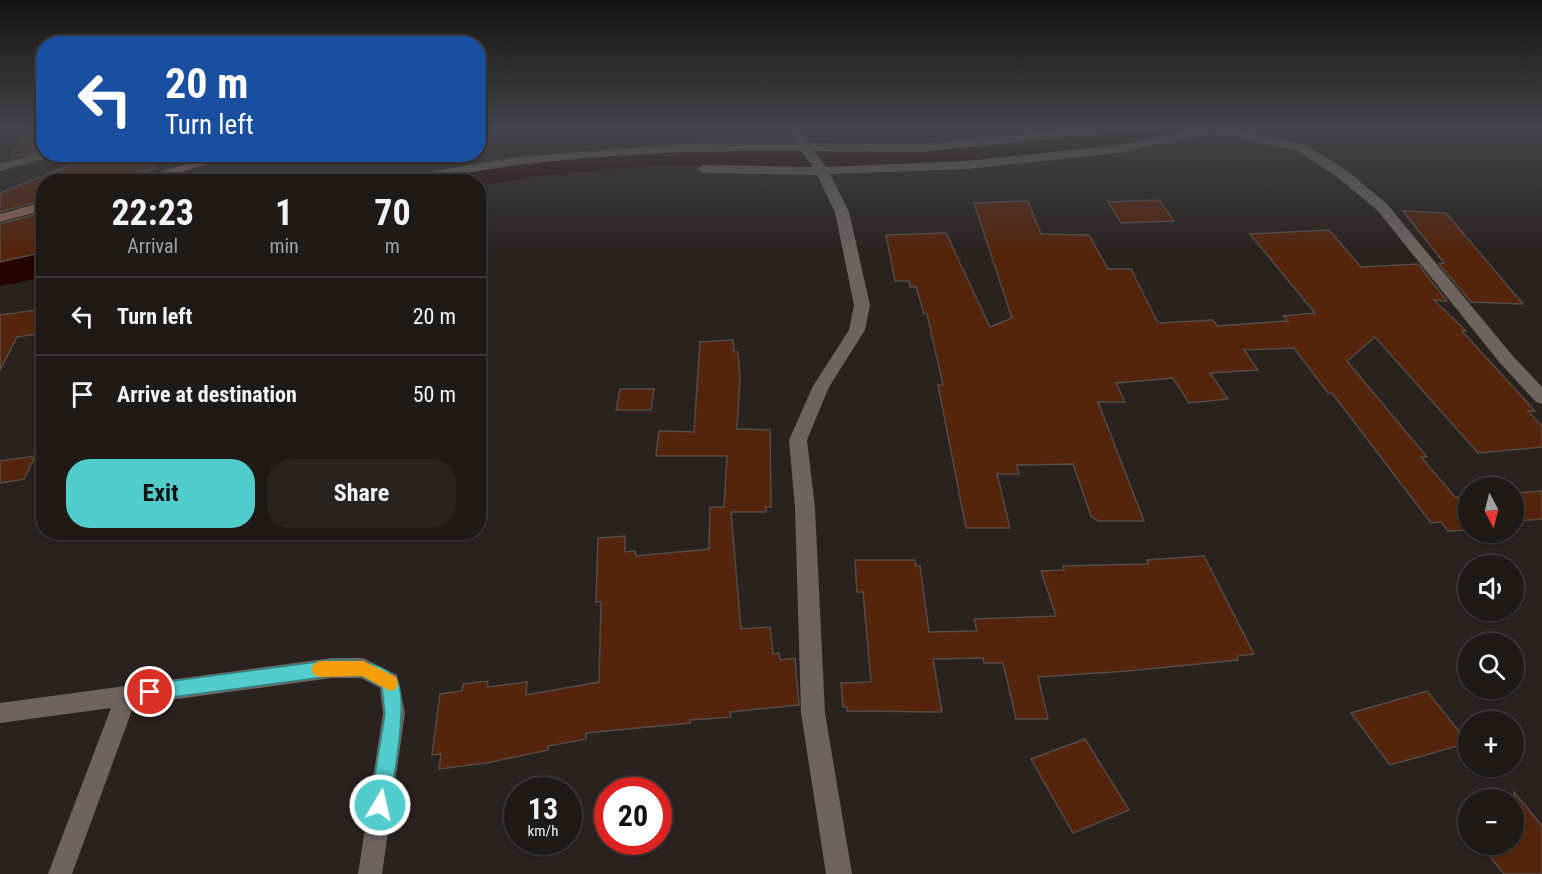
<!DOCTYPE html>
<meta charset="utf-8">
<style>
:root{--surface:#201a16;--page:#28231f;--text:#f1f3f6;--muted:#a2a1a1;--line:#3d3835;--accent:#52cdcc}
body{margin:0;font-family:"Roboto Condensed",sans-serif;background:var(--page);color:var(--text);height:100vh;display:flex;flex-direction:column;font-size:22px;white-space:nowrap}
*{box-sizing:border-box;margin:0}
p{font-size:20px;color:var(--muted)}
.icon{flex:none;width:33px;height:33px;fill:none;stroke:currentColor;stroke-width:2;stroke-linecap:round;stroke-linejoin:round}
.map{position:relative;flex:1;overflow:hidden}
.drawer{position:absolute;left:36px;top:174px;width:450px;height:366px;display:flex;flex-direction:column;background:var(--surface);border-radius:24px;box-shadow:0 2px 4px #0004,0 0 0 2px var(--line)}
.drawer>*{flex:none}
.guide{position:absolute;left:36px;top:36px;width:450px;height:126px;border-radius:24px;box-shadow:0 2px 4px #0004,0 0 0 2px var(--line);background:#1a4fa0;color:#fff;overflow:hidden}
.needle{width:39px;rotate:173deg}
.buttons{position:absolute;left:1458px;top:477px;display:grid;gap:12px}
.buttons a{display:grid;place-items:center;width:66px;height:66px;border-radius:50%;background:var(--surface);box-shadow:0 2px 4px #0004,0 0 0 2px var(--line);font-size:30px}
.speed{position:absolute;left:504px;top:777px;display:flex;gap:12px;font-size:30px;font-weight:700;text-align:center}
.speed>*{display:grid;place-content:center;width:78px;height:78px;border-radius:50%;background:var(--surface);box-shadow:0 2px 4px #0004,0 0 0 2px var(--line);line-height:1}
.speed small{font-size:15px;font-weight:400}
.speed .limit{border:9px solid #d22;background:#fff;color:#111}
.pin{position:absolute;display:grid;place-items:center;width:51px;height:51px;color:#fff;margin:-26px;border:3px solid #fff;border-radius:50%;box-shadow:0 2px 6px #0007}
.me{position:absolute;width:66px;margin:-33px;rotate:9deg;stroke-linejoin:round;filter:drop-shadow(0 0 4px #0008)}
.turn{display:flex;align-items:center;gap:21px;height:126px;padding:0 30px;font-size:27px}
.turn .icon{width:78px;height:78px;stroke-width:2.5}
.turn b{display:block;font-size:42px;line-height:51px}
.eta{display:flex;justify-content:space-evenly;align-items:center;height:102px;text-align:center}
.eta b{font-size:36px;font-weight:700;line-height:42px}
.action{display:flex;gap:12px;margin-top:auto;padding:12px 30px}
.action a{flex:1;height:69px;border-radius:24px;background:var(--accent);color:#111;font-size:24px;font-weight:700;line-height:69px;text-align:center}
.action a+a{background:var(--page);color:var(--text)}
ul{padding:0;list-style:none}
li{display:flex;align-items:center;gap:18px;height:78px;padding:0 30px;border-top:2px solid var(--line)}
li div{flex:1}
li b{display:block;font-size:22px}
li em{font-style:normal}
.map>svg:first-child{display:block}
.lines{fill:none;stroke-linecap:round;stroke-linejoin:round}
.river{fill:#240400;fill-rule:evenodd}
.building{fill:#54240d;stroke:#544b47;stroke-width:1.5}
.service{fill:#6d635f;fill-rule:evenodd}
.minor{fill:#6d635f;fill-rule:evenodd}
.secondary{fill:#8e6653;fill-rule:evenodd}
.route{fill:#52cdcc;stroke:#358585;stroke-width:1.5}
.slow{fill:#f59e0b}
</style>
<div class="map">
<svg width="1542" height="874" viewBox="0 0 1542 874">
<rect width="100%" height="100%" fill="#2a221e"/>
<g class="lines">
<g class="river">
<polygon points="1105,130 1184,130 1180,137 1141,146 916,169 839,170 669,165 547,175 478,186 478,182 422,182 426,174 439,171 547,155 669,145 839,150 916,149"/>
<polygon points="44,253 44,277 0,286 0,262"/>
</g>
</g>
<g class="building">
<polygon points="30,130 44,130 44,151 10,157"/>
<polygon points="97,154 153,154 154,169 76,182 44,182 44,200 0,212 0,193"/>
<polygon points="1159,200 1174,221 1121,223 1108,202"/>
<polygon points="1028,201 1041,234 1089,235 1108,269 1131,269 1158,323 1213,320 1217,326 1288,321 1283,316 1315,313 1250,234 1329,230 1361,267 1418,264 1447,301 1434,300 1466,331 1462,331 1535,411 1528,411 1542,426 1542,447 1478,453 1375,337 1347,361 1427,457 1421,457 1455,497 1468,496 1468,530 1448,531 1441,522 1431,523 1332,393 1328,393 1294,348 1244,350 1258,370 1210,373 1228,399 1189,403 1173,378 1116,383 1125,402 1098,402 1144,521 1098,521 1091,516 1073,464 1017,465 1019,474 997,474 1010,528 966,528 938,385 943,385 927,314 924,314 916,287 910,287 909,281 895,281 886,235 946,233 990,327 1012,318 974,203"/>
<polygon points="1403,211 1446,213 1523,304 1471,302 1439,264 1444,263"/>
<polygon points="44,212 44,252 0,262 0,224"/>
<polygon points="44,309 44,333 17,337 0,370 0,315"/>
<polygon points="733,340 734,352 738,352 740,378 737,429 770,430 771,507 766,507 766,512 731,512 741,629 770,627 773,654 779,653 780,660 795,658 799,705 730,712 731,717 690,720 690,723 586,733 586,739 548,746 548,750 487,763 439,769 441,754 432,755 440,694 462,691 463,684 488,681 487,687 527,682 526,695 599,682 601,602 596,602 598,538 625,536 625,552 635,551 636,556 709,549 710,507 724,507 727,456 656,456 659,431 694,432 700,342"/>
<polygon points="620,389 654,389 651,410 616,410"/>
<polygon points="35,456 24,479 0,483 0,461"/>
<polygon points="1542,491 1542,519 1514,521 1514,493"/>
<polygon points="1204,556 1254,654 1237,656 1238,660 1128,671 1038,677 1048,719 1016,719 1003,663 984,663 983,658 933,659 942,712 847,711 847,707 843,707 841,683 871,682 863,592 857,592 855,560 915,560 916,566 920,566 929,632 977,631 974,619 1056,616 1041,571 1064,570 1063,566 1148,564 1147,560"/>
<polygon points="1427,691 1468,743 1390,765 1351,713"/>
<polygon points="1085,739 1129,810 1073,833 1031,759"/>
<polygon points="1514,792 1542,826 1542,874 1504,874 1480,844 1514,844"/>
</g>
<g class="lines">
<polygon class="service" points="332,658 363,658 397,675 405,713 382,874 358,874 383,713 380,688 361,678 332,678 134,705 72,874 48,874 111,708 0,723 0,703"/>
<g class="minor">
<path d="M787 130H799L809 143 921 144 1064 130H1108L1102 134 921 152 814 151 826 167 967 161 1118 145 1192 130H1236L1304 144 1346 170 1387 204 1512 355 1542 387V404L1536 402 1500 363 1377 210 1336 176 1296 150 1214 133 1118 153 967 169 830 174 849 212 870 305 865 330 829 387 807 440 815 508 825 713 852 874H826L801 713 795 508 789 440 813 386 849 330 854 305 835 212 817 175 703 173 697 169 703 165 813 167 801 151C707 150 612 154 518 165 474 170 432 182 387 182L393 178 517 157 708 142 796 143Z"/>
<polygon points="44,153 44,154 59,154 0,171 0,163"/>
</g>
<g class="secondary">
<polygon points="218,154 239,154 150,182 128,182"/>
<polygon points="44,202 44,210 0,222 0,214"/>
</g>
</g>
<linearGradient id="sky" x2="0" y2="1"><stop stop-color="#171310"/><stop offset="0.51" stop-color="#44444c"/><stop offset="1" stop-color="#44444c" stop-opacity="0"/></linearGradient>
<rect width="1542" height="253" fill="url(#sky)"/>
<path class="route" d="M332 660C354 660 377 661 394 676 411 690 393 783 389 805L387 812 380 815 373 812 370 805 385 714 382 687 362 676H332L150 700 144 698 141 692 144 686 150 684Z"/>
<polygon class="slow" points="320,661 363,661 396,677 398,683 396,689 390,691 362,676 320,677 314,675 311,669 314,664"/>
</svg>
<div class="buttons">
<a><svg class="needle" viewBox="-14 -14 28 28"><path d="M0-13l5 13h-10z" fill="#e53935"/><path d="M0 13l5-13h-10z" fill="#a2a1a1"/></svg></a>
<a><svg class="icon" aria-label="sound" viewBox="0 0 24 24"><path d="M4 9h4l5-4v14l-5-4H4zM17 9q2 3 0 6"/></svg></a>
<a><svg class="icon" aria-label="search" viewBox="0 0 24 24"><circle cx="10" cy="10" r="6"/><path d="M15 15l6 6"/></svg></a>
<a>+</a>
<a>−</a>
</div>
<div class="speed"><div>13<small>km/h</small></div><div class="limit">20</div></div>
<div class="pin" style="left:150px;top:692px;background:#d93025"><svg class="icon" aria-label="arrive" viewBox="0 0 24 24"><path d="M6 21V4h12l-3 4 3 4H6"/></svg></div>
<svg class="me" style="left:380px;top:805px" viewBox="-20 -20 40 40"><circle r="17" fill="#52cdcc" stroke="#fff" stroke-width="3"/><path d="M0-11L8 9 0 5-8 9z" fill="#fff"/></svg>
<div class="guide">
<div class="turn"><svg class="icon" aria-label="left" viewBox="0 0 24 24"><path d="M17 20v-9H6M10 6l-5 5 5 5"/></svg><div><b>20 m</b>Turn left</div></div>
</div>
<section class="drawer">
<div class="eta">
<div><b>22:23</b><p>Arrival</p></div>
<div><b>1</b><p>min</p></div>
<div><b>70</b><p>m</p></div>
</div>
<ul>
<li><svg class="icon" aria-label="left" viewBox="0 0 24 24"><path d="M17 20v-9H6M10 6l-5 5 5 5"/></svg><div><b>Turn left</b></div><em>20 m</em></li>
<li><svg class="icon" aria-label="arrive" viewBox="0 0 24 24"><path d="M6 21V4h12l-3 4 3 4H6"/></svg><div><b>Arrive at destination</b></div><em>50 m</em></li>
</ul>
<div class="action"><a>Exit</a><a>Share</a></div>
</section>
</div>
